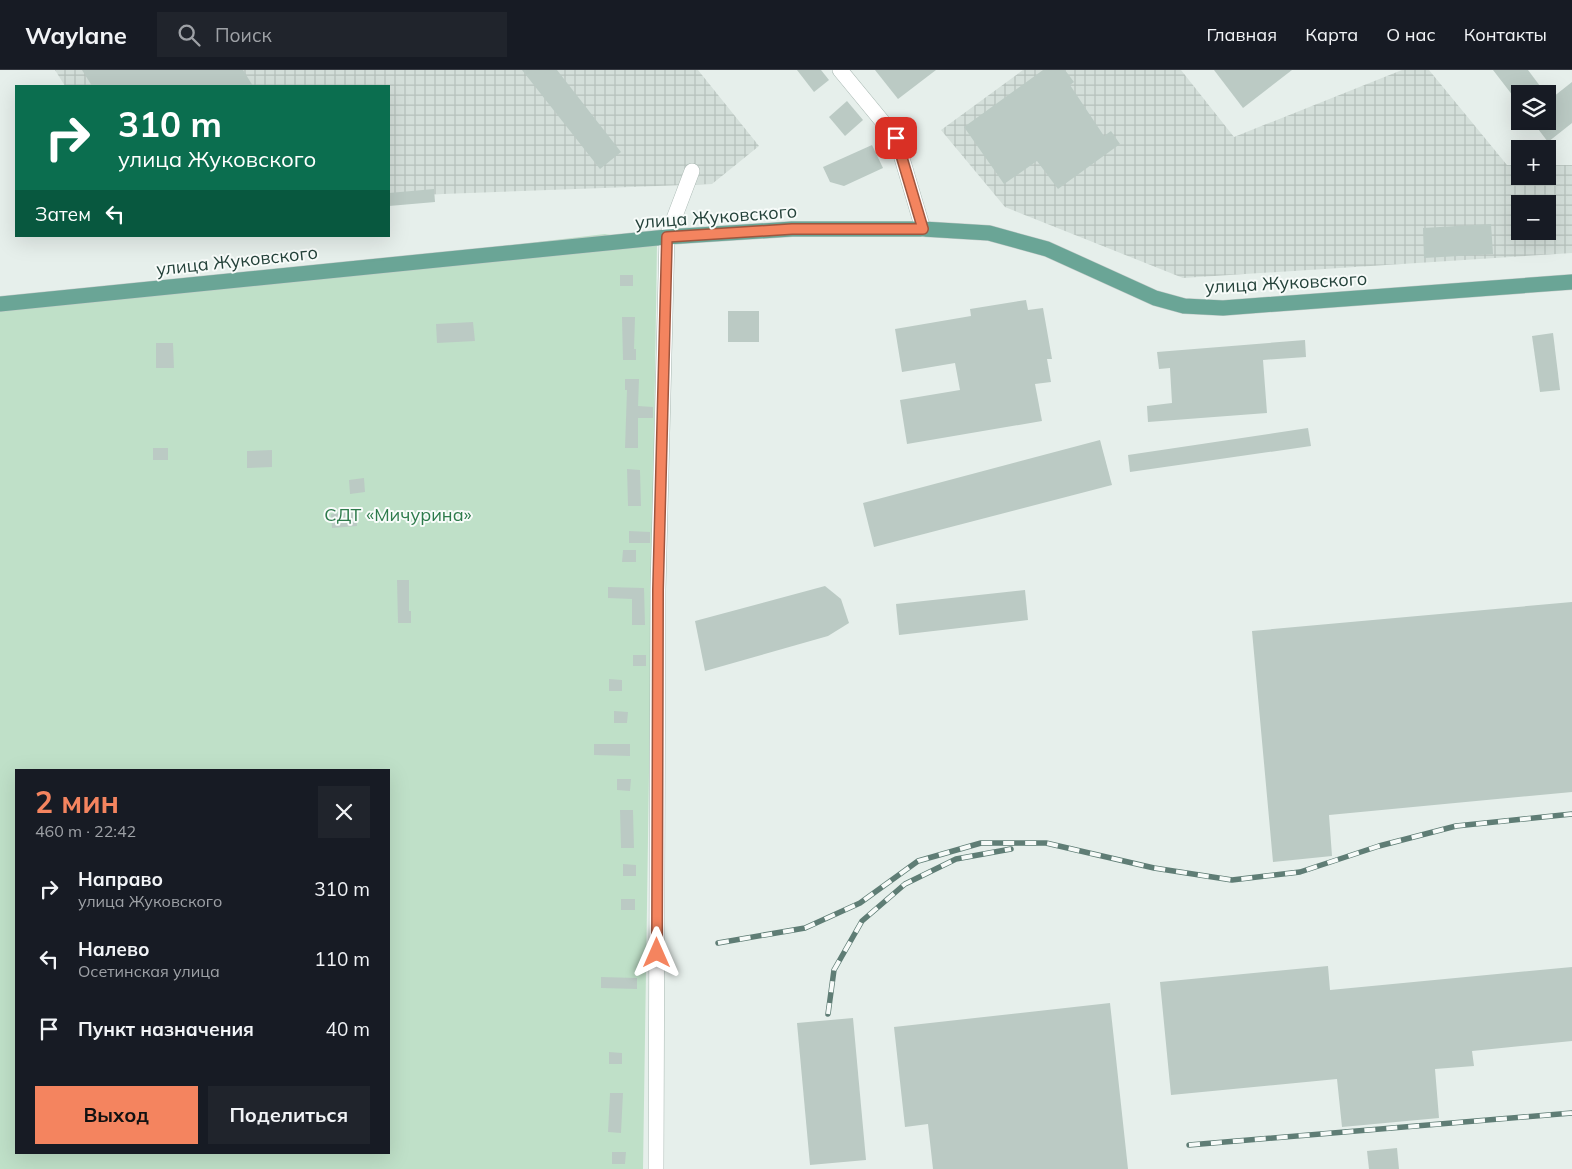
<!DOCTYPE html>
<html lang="ru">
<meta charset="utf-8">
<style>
:root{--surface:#171b24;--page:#20242c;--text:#f1f3f6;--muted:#9ea1a6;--line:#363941;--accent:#f4845f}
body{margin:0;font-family:Mulish,sans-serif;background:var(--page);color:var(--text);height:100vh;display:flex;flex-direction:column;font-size:19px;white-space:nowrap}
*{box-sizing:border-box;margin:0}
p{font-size:16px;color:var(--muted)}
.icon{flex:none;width:28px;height:28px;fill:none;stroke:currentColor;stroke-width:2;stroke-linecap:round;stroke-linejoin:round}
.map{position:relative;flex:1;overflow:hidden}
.details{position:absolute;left:15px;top:699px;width:375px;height:385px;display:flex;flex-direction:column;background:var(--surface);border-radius:0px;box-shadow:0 5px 20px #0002}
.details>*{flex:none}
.guide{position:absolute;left:15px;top:15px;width:375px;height:152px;border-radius:0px;box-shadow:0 5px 20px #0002;background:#0b6e4f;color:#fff;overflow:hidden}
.buttons{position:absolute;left:1511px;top:15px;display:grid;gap:10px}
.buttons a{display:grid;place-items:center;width:45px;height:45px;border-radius:0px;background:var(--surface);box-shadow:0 5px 20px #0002;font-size:25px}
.pin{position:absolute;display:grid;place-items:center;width:42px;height:42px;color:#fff;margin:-21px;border-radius:10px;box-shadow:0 2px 8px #0006}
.me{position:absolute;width:55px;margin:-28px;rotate:0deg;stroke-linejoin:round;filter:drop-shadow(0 0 4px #0008)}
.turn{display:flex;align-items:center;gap:18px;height:105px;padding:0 20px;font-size:22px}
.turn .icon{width:65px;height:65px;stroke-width:2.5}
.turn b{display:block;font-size:35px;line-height:42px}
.then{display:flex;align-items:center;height:48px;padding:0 20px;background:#0003;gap:10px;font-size:19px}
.round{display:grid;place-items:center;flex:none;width:52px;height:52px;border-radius:0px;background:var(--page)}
.headline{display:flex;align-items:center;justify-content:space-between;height:85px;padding:0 20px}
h1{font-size:30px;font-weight:700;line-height:38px;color:var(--accent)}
.action{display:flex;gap:10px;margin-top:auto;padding:10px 20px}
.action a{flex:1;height:58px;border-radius:0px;background:var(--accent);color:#111;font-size:20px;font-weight:700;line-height:58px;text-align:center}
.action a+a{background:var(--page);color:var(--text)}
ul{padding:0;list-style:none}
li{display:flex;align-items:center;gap:15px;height:70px;padding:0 20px}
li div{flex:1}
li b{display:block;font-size:19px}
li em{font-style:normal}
header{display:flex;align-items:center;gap:30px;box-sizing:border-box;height:70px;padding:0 25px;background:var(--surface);border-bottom:1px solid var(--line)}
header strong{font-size:24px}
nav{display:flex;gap:28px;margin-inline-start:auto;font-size:18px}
.search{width:350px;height:45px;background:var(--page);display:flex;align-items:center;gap:12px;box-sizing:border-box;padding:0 18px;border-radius:0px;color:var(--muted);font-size:19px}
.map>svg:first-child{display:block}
.industrial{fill:url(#industrial-grid);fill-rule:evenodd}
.garden{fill:#bfe0c8;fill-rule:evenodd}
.building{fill:#bbcac4}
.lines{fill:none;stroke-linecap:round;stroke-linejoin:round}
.minor-casing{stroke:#a8b8b2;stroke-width:16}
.major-casing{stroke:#c2cac8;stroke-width:16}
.minor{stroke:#fff;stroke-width:15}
.major{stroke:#6aa596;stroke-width:15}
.rail-casing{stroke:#5f7d75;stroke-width:5.5}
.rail{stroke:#f7fbf9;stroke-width:4;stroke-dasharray:11;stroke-linecap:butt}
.route-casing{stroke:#9f563e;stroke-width:12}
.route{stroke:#f4845f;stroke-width:9}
.labels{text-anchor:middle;stroke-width:4;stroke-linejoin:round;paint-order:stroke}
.street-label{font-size:18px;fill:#24423a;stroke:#f7fbf9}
.park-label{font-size:18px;fill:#2d7a4b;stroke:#f7fbf9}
</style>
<header>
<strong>Waylane</strong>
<div class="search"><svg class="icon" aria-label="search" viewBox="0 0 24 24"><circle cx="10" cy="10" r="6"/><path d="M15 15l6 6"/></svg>Поиск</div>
<nav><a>Главная</a><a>Карта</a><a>О нас</a><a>Контакты</a></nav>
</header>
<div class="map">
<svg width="1572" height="1099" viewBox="0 0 1572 1099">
<defs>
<pattern id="industrial-grid" width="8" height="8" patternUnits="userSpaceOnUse" patternTransform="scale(1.25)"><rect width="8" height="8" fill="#d4dfda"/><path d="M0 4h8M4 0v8" fill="none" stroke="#b6c1bc"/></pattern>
</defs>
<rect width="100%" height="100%" fill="#e6efeb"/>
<g class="industrial">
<polygon points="55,0 698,0 759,76 712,114 389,126 389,16 65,16"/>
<path d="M1023 0H1181L1234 67 1402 0H1429L1507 95H1520V106H1548V95H1572V183L1183 208 1005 137 941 60ZM1520 134H1548V161H1520Z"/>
</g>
<path class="garden" d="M605 164 657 174 643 1099H0V235ZM16 700H389V1082H16Z"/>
<g class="building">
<polygon points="82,0 243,0 253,16 92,16"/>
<polygon points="522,0 557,0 621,82 600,99"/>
<polygon points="797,0 821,0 829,10 814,22"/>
<polygon points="875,0 936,0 898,29"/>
<polygon points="1043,0 1065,0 1074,12 1070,15 1104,66 1111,61 1120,74 1058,119 1037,91 1004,114 964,57"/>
<polygon points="1214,0 1292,0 1243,38"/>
<polygon points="1493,0 1528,0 1546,24 1520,24 1520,35"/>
<polygon points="1572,12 1572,53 1548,72 1532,51 1548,51 1548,31"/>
<polygon points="847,31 863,50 845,66 829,47"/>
<polygon points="872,75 883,98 844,116 830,112 823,97"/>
<polygon points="434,119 435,132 389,136 389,123"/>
<polygon points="1491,154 1493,184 1424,188 1423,158"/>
<rect x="620" y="205" width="13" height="11"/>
<polygon points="1026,230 1028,240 1043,238 1052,289 1047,289 1051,312 1035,314 1042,351 907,374 900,330 960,320 955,293 902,302 895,259 971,246 970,239"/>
<rect x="728" y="241" width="31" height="31"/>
<polygon points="622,247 635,247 634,279 636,279 636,290 623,290"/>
<polygon points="473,252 475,271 437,273 436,254"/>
<polygon points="1553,263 1560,320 1540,322 1532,266"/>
<polygon points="1305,270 1306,287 1263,290 1267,343 1148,352 1147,336 1172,333 1170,298 1159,299 1157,282"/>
<polygon points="156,273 173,273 174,298 156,298"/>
<polygon points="625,309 639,309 638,336 653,337 653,348 638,348 638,378 625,378 627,320 625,320"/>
<polygon points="1308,358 1311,376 1130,402 1128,385"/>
<polygon points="1100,370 1112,415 874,477 863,433"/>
<rect x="153" y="378" width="15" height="12"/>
<polygon points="272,380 272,397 247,398 247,381"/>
<polygon points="627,399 640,400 641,436 628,436"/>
<polygon points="364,408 365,422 350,424 349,410"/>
<polygon points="356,442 357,456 332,458 331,444"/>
<polygon points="629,461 650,462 650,473 629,473"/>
<polygon points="623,480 636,480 636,492 622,492"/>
<polygon points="397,510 409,510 409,541 411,541 411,553 398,553"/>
<polygon points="825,516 841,529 849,553 828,566 705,601 695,551"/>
<polygon points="608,517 644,518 645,555 632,555 632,529 608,528"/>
<polygon points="1025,520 1028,550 899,565 896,534"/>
<polygon points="1572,532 1572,722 1329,745 1332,786 1273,792 1252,561"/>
<rect x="633" y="585" width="13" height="11"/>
<polygon points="609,609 622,610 622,621 609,621"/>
<polygon points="614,641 628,642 627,653 614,653"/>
<polygon points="594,674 630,674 630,686 594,685"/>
<polygon points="617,709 631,709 630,721 617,720"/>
<polygon points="620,740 633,740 634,778 621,778"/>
<polygon points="623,794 636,795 636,806 623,806"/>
<rect x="621" y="829" width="14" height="11"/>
<polygon points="1328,896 1330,920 1572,897 1572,971 1472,981 1474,996 1435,999 1439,1048 1342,1057 1337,1009 1171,1025 1160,912"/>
<polygon points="601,907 637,908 637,919 601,918"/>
<polygon points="1110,933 1128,1099 933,1099 928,1054 905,1057 894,957"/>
<polygon points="853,948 866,1090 810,1095 797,953"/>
<polygon points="609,982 622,983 622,994 609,994"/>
<polygon points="610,1023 623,1023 621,1063 608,1062"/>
<polygon points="1397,1078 1399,1099 1369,1099 1367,1081"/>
<polygon points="612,1082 626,1082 625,1094 612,1094"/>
</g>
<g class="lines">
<defs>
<g id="minor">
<polyline points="840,0 896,68 923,159"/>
<polyline points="656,1099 658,519 667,167 692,101"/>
</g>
<polyline id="major" points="0,234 667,167 792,159 923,159 989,163 1047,179 1155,228 1184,236 1223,238 1572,212"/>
</defs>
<use href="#minor" class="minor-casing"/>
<use href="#major" class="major-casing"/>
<use href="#minor" class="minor"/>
<use href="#major" class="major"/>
<defs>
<g id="rail">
<polyline points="718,873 805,858 860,833 918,791 981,773 1046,773 1154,798 1232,810 1300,802 1379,776 1456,756 1572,744"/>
<polyline points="828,944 834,900 862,851 905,814 956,789 1011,779"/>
<polyline points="1189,1075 1572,1043"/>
</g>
</defs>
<use href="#rail" class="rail-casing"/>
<use href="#rail" class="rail"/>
</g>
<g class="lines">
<defs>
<polyline id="route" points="657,883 658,520 667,167 792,159 923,159 896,68"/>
</defs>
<use href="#route" class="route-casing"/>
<use href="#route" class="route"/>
</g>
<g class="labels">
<g class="street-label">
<text transform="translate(716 147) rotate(-4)" y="6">улица Жуковского</text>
<text transform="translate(237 191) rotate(-6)" y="6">улица Жуковского</text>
<text transform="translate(1286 213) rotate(-3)" y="6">улица Жуковского</text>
</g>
<g class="park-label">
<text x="398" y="451">СДТ «Мичурина»</text>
</g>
</g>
</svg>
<div class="buttons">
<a><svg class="icon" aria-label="layers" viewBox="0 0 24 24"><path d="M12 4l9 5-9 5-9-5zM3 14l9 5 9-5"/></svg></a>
<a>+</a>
<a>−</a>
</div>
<div class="pin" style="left:896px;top:68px;background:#d93025"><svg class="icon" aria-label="arrive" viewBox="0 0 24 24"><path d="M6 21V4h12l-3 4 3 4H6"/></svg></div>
<svg class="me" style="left:657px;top:883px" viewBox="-20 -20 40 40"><path d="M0-17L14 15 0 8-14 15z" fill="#f4845f" stroke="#fff" stroke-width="4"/></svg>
<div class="guide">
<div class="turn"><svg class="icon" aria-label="right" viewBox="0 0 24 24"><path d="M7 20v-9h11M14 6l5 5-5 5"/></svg><div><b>310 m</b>улица Жуковского</div></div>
<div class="then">Затем<svg class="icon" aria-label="left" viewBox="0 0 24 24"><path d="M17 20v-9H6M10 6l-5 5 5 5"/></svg></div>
</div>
<section class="details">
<div class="headline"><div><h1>2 мин</h1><p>460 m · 22:42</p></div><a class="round"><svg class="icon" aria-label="close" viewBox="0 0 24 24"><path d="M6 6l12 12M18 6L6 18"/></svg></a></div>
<ul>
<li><svg class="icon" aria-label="right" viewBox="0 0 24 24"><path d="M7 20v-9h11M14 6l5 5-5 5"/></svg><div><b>Направо</b><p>улица Жуковского</p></div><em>310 m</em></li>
<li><svg class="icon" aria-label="left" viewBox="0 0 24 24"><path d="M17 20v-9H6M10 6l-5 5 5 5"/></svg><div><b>Налево</b><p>Осетинская улица</p></div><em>110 m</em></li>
<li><svg class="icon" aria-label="arrive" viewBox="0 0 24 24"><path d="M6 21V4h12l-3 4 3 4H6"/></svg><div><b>Пункт назначения</b></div><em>40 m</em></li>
</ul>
<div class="action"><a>Выход</a><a>Поделиться</a></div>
</section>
</div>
